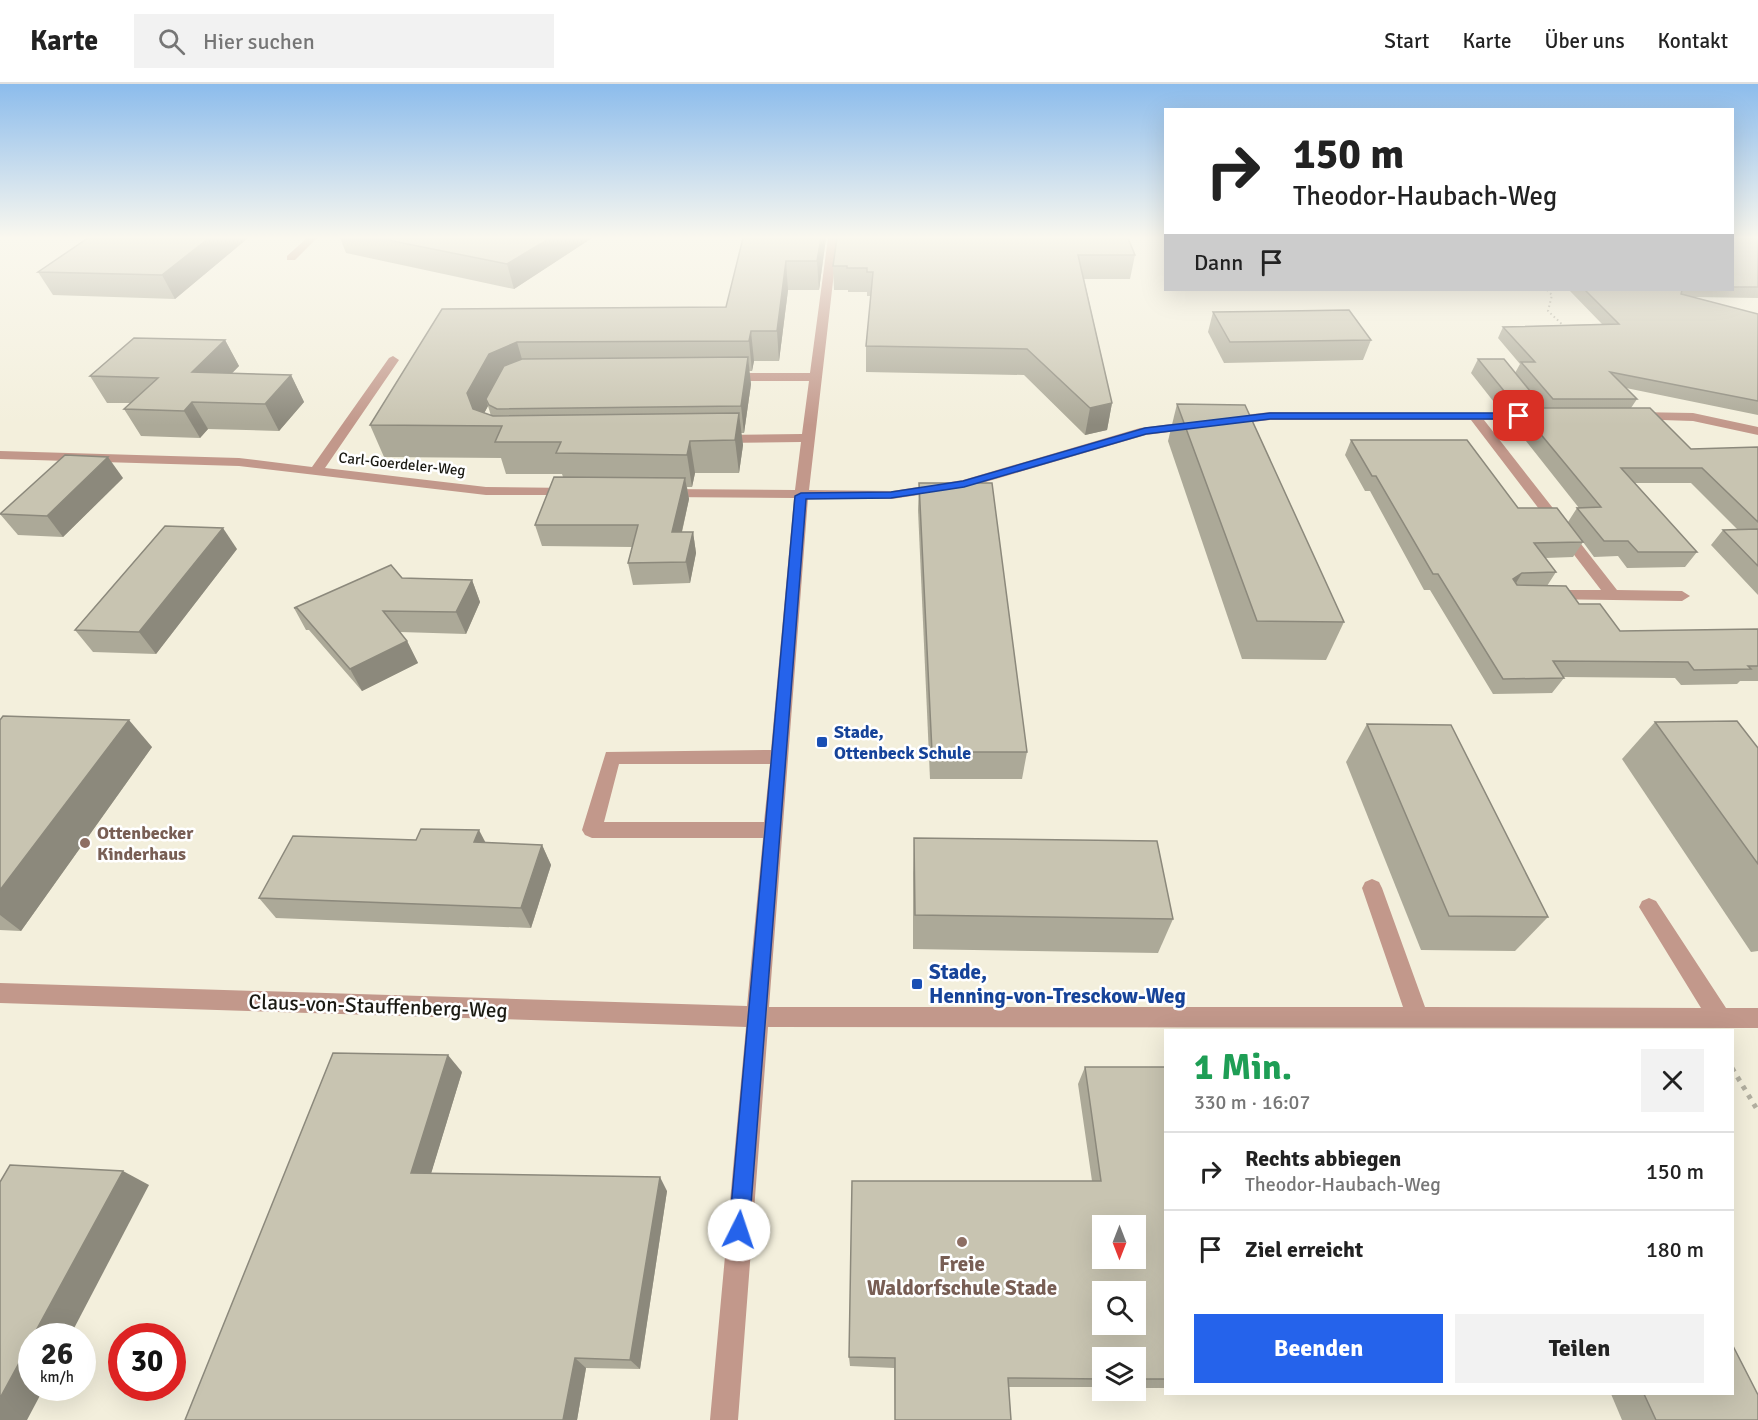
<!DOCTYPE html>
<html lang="de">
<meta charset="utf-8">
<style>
:root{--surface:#fff;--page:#f2f2f2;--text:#222;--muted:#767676;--line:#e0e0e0;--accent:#2563eb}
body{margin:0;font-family:Signika,sans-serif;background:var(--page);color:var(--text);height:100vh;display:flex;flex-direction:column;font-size:22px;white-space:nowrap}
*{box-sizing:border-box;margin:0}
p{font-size:20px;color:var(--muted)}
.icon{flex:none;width:33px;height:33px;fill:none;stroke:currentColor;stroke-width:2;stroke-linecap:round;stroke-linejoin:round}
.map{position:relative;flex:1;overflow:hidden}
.drawer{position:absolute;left:1164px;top:945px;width:570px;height:366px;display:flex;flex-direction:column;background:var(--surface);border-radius:0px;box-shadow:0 6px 24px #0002}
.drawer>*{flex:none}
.hud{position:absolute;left:1164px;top:24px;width:570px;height:183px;border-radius:0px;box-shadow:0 6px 24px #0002;background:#fff;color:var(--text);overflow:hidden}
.needle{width:39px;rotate:180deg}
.tools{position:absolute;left:1092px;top:1131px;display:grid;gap:12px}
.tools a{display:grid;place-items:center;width:54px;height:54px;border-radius:0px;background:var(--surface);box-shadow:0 6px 24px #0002;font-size:30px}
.speed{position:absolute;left:18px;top:1239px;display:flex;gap:12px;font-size:30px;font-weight:700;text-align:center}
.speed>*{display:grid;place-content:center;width:78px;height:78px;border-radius:50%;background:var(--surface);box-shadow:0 6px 24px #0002;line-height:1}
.speed small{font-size:15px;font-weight:400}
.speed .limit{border:9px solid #d22;background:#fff;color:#111}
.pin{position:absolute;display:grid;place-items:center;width:51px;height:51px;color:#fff;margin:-26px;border-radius:12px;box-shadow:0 3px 9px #0006}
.me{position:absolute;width:66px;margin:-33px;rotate:4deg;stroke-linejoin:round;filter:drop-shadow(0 0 4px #0008)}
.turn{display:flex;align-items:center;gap:21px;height:126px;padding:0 30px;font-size:27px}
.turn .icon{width:78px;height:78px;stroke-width:2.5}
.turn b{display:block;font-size:42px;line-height:51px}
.then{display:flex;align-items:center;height:57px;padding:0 30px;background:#0003;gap:12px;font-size:22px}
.round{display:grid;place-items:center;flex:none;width:63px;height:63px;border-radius:0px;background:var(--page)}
.headline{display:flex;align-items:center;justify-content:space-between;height:102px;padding:0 30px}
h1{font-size:36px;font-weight:700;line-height:45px;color:#1e9e55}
.action{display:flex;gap:12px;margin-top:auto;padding:12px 30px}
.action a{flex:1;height:69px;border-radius:0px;background:var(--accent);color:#fff;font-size:24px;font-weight:700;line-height:69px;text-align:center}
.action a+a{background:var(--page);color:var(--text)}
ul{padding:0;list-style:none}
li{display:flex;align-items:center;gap:18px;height:78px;padding:0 30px;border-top:2px solid var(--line)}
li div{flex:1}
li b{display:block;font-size:22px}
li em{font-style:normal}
header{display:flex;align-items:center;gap:36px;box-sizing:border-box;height:84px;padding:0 30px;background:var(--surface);border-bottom:2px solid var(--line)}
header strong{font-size:28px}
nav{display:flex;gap:33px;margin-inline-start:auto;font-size:21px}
.search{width:420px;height:54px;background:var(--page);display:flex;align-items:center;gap:15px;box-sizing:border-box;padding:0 21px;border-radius:0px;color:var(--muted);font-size:22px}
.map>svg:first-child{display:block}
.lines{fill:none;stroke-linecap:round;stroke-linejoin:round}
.path-far1{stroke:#b2afa0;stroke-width:2;stroke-dasharray:1.5 3;stroke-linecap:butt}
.path{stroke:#b2afa0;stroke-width:5;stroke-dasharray:4.5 6;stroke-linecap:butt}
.minor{fill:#c2988b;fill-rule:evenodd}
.wall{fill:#aca998;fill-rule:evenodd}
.shaded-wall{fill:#8c897c}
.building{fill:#c8c4b1;stroke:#8c897c;stroke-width:1.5;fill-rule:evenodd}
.route{fill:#2563eb;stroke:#184099;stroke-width:1.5}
.transit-dot{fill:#1a4fb4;stroke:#fff;stroke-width:2}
.education-dot{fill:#8d6e63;stroke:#fff;stroke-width:2}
.labels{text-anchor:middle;stroke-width:5;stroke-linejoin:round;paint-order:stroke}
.far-street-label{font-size:15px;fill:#1b1a13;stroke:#fff}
.transit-label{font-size:18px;font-weight:bold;fill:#164399;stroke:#fff;text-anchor:start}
.education-label{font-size:18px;font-weight:bold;fill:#785e54;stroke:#fff;text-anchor:start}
.near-transit-label{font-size:21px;font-weight:bold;fill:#164399;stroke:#fff;text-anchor:start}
.near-street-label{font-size:21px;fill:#1b1a13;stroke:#fff}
.near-education-label{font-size:21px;font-weight:bold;fill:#785e54;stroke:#fff}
</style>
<header>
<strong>Karte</strong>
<div class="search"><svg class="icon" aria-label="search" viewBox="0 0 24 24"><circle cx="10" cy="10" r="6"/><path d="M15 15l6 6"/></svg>Hier suchen</div>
<nav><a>Start</a><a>Karte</a><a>Über uns</a><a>Kontakt</a></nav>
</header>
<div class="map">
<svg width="1758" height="1336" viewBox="0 0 1758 1336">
<rect width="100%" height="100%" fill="#f3efdc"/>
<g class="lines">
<polyline class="path-far1" points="1547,206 1552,211 1548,227 1567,245"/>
<polyline class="path" points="1732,984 1758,1027"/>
<g class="minor">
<polygon points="307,154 317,154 295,176 287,176 287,172"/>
<path d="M828 154H838L809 406 892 407 963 396 1140 344 1194 337 1200 341 1194 345 1146 351 965 404 892 415 808 414 769 923H1403L1362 804 1365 798 1372 795 1379 798 1382 804 1425 923 1701 924 1639 823 1642 817 1649 814 1656 817 1726 924H1758V944L768 943 738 1336H710L746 943 0 919V899L747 922 763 754H592L585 751 582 746 606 668 771 666 794 414 663 413 656 409 663 405 795 406 801 358 719 359 713 355 719 351 802 350 809 297H725L719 293 725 289H810ZM619 680H770L764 738H604Z"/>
<polygon points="393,272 399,276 325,384 486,403 572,404 579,408 577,411 486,411 239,382 0,375 0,367 239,374 312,383 389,274"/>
<polygon points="1270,328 1542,329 1544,332 1538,336 1484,336 1617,506 1682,507 1690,512 1682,517 1544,515 1541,511 1544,507 1549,506 1601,506 1471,336 1270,336 1227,341 1221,337 1227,333"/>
<polygon points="1635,328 1693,329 1758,343 1758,351 1693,337 1631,335 1629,332"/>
</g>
</g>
<g class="wall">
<polygon points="88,154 248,154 175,215 53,211 38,188"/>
<polygon points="340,154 592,154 514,205 346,169"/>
<path d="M743 154H826L819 206H788L779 277H754L752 287H749L751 300 744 349H741L743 361 739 389H695L692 403H687L689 415 682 448H693L696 469 690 499 633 501 628 479 632 463 542 462 535 441 563 393 562 390H506L501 374 384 373 370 341 442 225 726 223ZM488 322 491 332 484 329Z"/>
<polygon points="837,154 1135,171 1130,195 1084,195 1112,319 1107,346 1085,351 1024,291 866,288 866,262 871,212 867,212 867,208 848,208 848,206 834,206 833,182"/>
<path d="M1732 154H1758V214L1693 213 1758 230V331L1626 304 1637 315 1631 324 1691 365 1758 363V511L1711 461 1723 446H1738L1691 399H1635L1697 468 1685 483 1627 484 1618 472 1594 473 1583 458 1573 473 1545 474 1556 488 1547 502 1579 520 1620 547 1758 545V597H1740L1737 600 1681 601 1675 594 1563 593 1564 594 1552 609 1493 610 1430 506H1424L1370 407H1365L1345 371 1351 356 1518 424 1568 438 1577 424H1579L1511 338 1517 327H1501L1471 289 1478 275 1515 289 1520 280 1498 254 1503 243 1602 240 1569 206H1732ZM1535 313 1544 324H1529Z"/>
<polygon points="1213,228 1371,256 1363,276 1224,279 1208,248"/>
<polygon points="225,256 239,282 232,289 291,291 304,318 279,347 208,345 200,354 141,352 124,325 131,319 107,319 90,292"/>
<polygon points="1177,320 1344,538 1326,576 1242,575 1168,357"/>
<polygon points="123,394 63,453 18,451 0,430"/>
<polygon points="919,399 1027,668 1022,695 930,695 918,426"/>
<polygon points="237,465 156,570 93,568 75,546"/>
<polygon points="402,494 472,496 480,518 466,550 400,548 407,557 418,579 362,607 309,546 306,546 294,524"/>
<polygon points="0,636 152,663 21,847 0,846"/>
<polygon points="1655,638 1758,664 1758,867 1751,868 1622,675"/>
<polygon points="1367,640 1548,833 1515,867 1421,866 1346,678"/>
<polygon points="914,754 1173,835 1158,869 913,865 913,790"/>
<polygon points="486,759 542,761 551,781 531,844 276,834 259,814"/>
<polygon points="1085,983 1166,983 1166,1304 1136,1304 1136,1274 1102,1274 1102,1303 1009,1303 1011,1336 895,1336 894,1284 850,1282 849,1273 1092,1097 1078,1000"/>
<polygon points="462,988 431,1089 667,1107 640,1285 586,1284 577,1336 185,1336"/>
<polygon points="1611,1310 1732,1310 1758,1336 1622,1336"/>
</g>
<g class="shaded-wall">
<polygon points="209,154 248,154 175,215 162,191"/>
<polygon points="550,154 592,154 514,205 507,180"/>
<polygon points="821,154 826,154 819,206 817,177"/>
<polygon points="786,177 788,206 779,277 777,247"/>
<polygon points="751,247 754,277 752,287 749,257"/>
<polygon points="225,256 239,282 207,315 192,288"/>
<polygon points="517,258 526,289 486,315 488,322 478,341 467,309 489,270"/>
<polygon points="748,273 751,300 744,349 741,322"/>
<polygon points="291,291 304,318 279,347 265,320"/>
<polygon points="192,318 208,345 200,354 184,327"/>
<polygon points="1112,319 1107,346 1085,351 1090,324"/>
<polygon points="739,329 743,361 739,389 735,356"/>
<polygon points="690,357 695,389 692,403 687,371"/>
<polygon points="108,373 123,394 63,453 47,432"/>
<polygon points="685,394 689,415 677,469 672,448"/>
<polygon points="223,444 237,465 156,570 139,548"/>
<polygon points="693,448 696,469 690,499 686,478"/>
<polygon points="1522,489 1513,504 1513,495"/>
<polygon points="472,496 480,518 466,550 456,528"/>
<polygon points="407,557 418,579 362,607 350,585"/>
<polygon points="129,636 152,663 21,847 0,831 0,806"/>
<polygon points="479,746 490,767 474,758"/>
<polygon points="542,761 551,781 531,844 521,824"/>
<polygon points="448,971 462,988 427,1103 411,1089"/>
<polygon points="123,1087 149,1101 70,1252 33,1252"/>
<polygon points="660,1093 667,1107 640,1285 630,1276"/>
<polygon points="32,1255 32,1304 44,1304 27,1336 0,1336 0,1314"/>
<polygon points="575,1274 586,1284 577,1336 563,1336"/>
</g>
<g class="building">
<polygon points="88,154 209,154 162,191 38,188"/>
<polygon points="378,154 550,154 507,180"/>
<polygon points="743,154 821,154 817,177 786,177 777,247 751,247 749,257 517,258 489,270 467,309 473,325 493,332 739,329 735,356 690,357 687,371 556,369 561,358 495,358 502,342 370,341 442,225 726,223"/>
<polygon points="837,154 1128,154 1135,171 1078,171 1112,319 1090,324 1027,265 866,262 873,188 867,188 867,184 847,184 847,182 833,182"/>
<rect x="1732" y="154" width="26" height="49"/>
<polygon points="1585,206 1682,206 1681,210 1758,230 1758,317 1610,288 1637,315 1553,315 1521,278 1535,278 1503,243 1619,240"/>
<polygon points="1349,226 1371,256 1230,258 1213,228"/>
<polygon points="134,254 225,256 192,288 291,291 265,320 192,318 184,327 124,325 158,294 90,292"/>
<polygon points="748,273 741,322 497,325 489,321 486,315 504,282 522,275"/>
<polygon points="1478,275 1504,275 1535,313 1509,313"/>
<polygon points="1177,320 1245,321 1344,538 1257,537"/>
<polygon points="1519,324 1650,324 1691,365 1758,363 1758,438 1702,384 1621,384 1697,468 1638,468 1628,457 1604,457 1577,424 1601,423"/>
<polygon points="1351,356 1467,356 1518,424 1557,424 1583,458 1534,459 1556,488 1522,489 1513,495 1517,501 1566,502 1579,520 1600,520 1620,547 1758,545 1758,582 1748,582 1751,585 1694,586 1688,578 1553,577 1564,594 1503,595 1438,490 1433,490 1376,392 1372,392"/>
<polygon points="65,371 108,373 47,432 0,430"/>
<polygon points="554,393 685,394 672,448 693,448 686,478 628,479 638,441 535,441"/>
<polygon points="919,399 992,399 1027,668 932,668"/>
<polygon points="165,442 223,444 139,548 75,546"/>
<polygon points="1758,445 1758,482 1723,446"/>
<polygon points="391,481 402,494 472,496 456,528 383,527 407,557 350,585 297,524 294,524"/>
<polygon points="3,632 129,636 0,806 0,636"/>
<polygon points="1737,637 1758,664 1758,780 1655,638"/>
<polygon points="1367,640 1451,641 1548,833 1449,832"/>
<polygon points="421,745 479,746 474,758 542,761 521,824 259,814 293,752 416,756"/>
<polygon points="914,754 1157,757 1173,835 915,831"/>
<polygon points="333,969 448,971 411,1089 660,1093 630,1276 575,1274 563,1336 185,1336"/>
<path d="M1085 983H1166V1295H1136V1274H1102V1295L1008 1294 1011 1336H895V1274L849 1273 852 1097H1101ZM1102 1142H1136V1174H1102ZM1102 1208H1136V1240H1102Z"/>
<polygon points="10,1081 123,1087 33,1252 32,1252 32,1255 0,1314 0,1098"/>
<polygon points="1732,1260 1758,1311 1758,1336 1656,1336 1644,1310 1732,1310"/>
</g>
<linearGradient id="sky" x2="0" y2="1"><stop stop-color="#8cbcec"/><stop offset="0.45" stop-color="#faf8ef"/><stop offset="1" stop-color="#faf8ef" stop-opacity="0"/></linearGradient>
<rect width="1758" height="341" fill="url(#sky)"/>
<polygon class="route" points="1270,329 1519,329 1524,332 1519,335 1270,335 1146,350 964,403 891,414 806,415 749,1146 746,1153 739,1156 732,1153 729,1146 795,412 801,409 891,408 963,397 1145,344"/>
<g class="transit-dot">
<rect x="816" y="652" width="12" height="12" rx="3"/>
<rect x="911" y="894" width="12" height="12" rx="3"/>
</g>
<g class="education-dot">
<circle cx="85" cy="759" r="6"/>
<circle cx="962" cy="1158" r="6"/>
</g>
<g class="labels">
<g class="far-street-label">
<text transform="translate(402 380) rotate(6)" y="5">Carl-Goerdeler-Weg</text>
</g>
<g class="transit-label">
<text x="834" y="654">Stade,<tspan x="834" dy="21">Ottenbeck Schule</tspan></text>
</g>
<g class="education-label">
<text x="97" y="755">Ottenbecker<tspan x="97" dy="21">Kinderhaus</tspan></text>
</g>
<g class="near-transit-label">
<text x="929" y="895">Stade,<tspan x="929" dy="24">Henning-von-Tresckow-Weg</tspan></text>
</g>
<g class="near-street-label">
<text transform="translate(378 922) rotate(2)" y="7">Claus-von-Stauffenberg-Weg</text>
</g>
<g class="near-education-label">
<text x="962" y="1187">Freie<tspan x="962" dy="24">Waldorfschule Stade</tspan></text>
</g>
</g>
</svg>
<div class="tools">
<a><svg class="needle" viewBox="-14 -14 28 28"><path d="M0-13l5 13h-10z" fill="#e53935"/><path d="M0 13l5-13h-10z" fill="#767676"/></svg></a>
<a><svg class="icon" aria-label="search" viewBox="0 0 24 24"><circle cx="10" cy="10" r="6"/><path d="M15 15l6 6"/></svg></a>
<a><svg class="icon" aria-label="layers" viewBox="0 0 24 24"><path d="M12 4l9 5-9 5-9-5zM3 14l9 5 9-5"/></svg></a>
</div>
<div class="speed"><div>26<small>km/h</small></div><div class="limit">30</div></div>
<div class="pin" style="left:1519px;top:332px;background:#d93025"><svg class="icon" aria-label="arrive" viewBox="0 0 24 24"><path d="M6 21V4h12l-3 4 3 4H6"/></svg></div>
<svg class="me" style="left:739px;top:1146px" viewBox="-20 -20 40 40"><circle r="19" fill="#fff"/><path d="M0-13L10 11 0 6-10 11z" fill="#2563eb"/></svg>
<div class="hud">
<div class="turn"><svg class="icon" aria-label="right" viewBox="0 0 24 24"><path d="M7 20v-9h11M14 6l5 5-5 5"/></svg><div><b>150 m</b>Theodor-Haubach-Weg</div></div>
<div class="then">Dann<svg class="icon" aria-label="arrive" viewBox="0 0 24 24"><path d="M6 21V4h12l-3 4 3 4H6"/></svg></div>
</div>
<section class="drawer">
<div class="headline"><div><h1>1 Min.</h1><p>330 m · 16:07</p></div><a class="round"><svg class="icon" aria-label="close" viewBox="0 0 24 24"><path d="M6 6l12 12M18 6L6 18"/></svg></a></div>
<ul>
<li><svg class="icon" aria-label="right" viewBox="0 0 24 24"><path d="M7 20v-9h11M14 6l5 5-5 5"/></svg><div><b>Rechts abbiegen</b><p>Theodor-Haubach-Weg</p></div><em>150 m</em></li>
<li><svg class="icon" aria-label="arrive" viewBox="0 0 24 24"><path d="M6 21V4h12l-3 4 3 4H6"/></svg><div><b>Ziel erreicht</b></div><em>180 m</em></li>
</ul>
<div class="action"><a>Beenden</a><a>Teilen</a></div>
</section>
</div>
